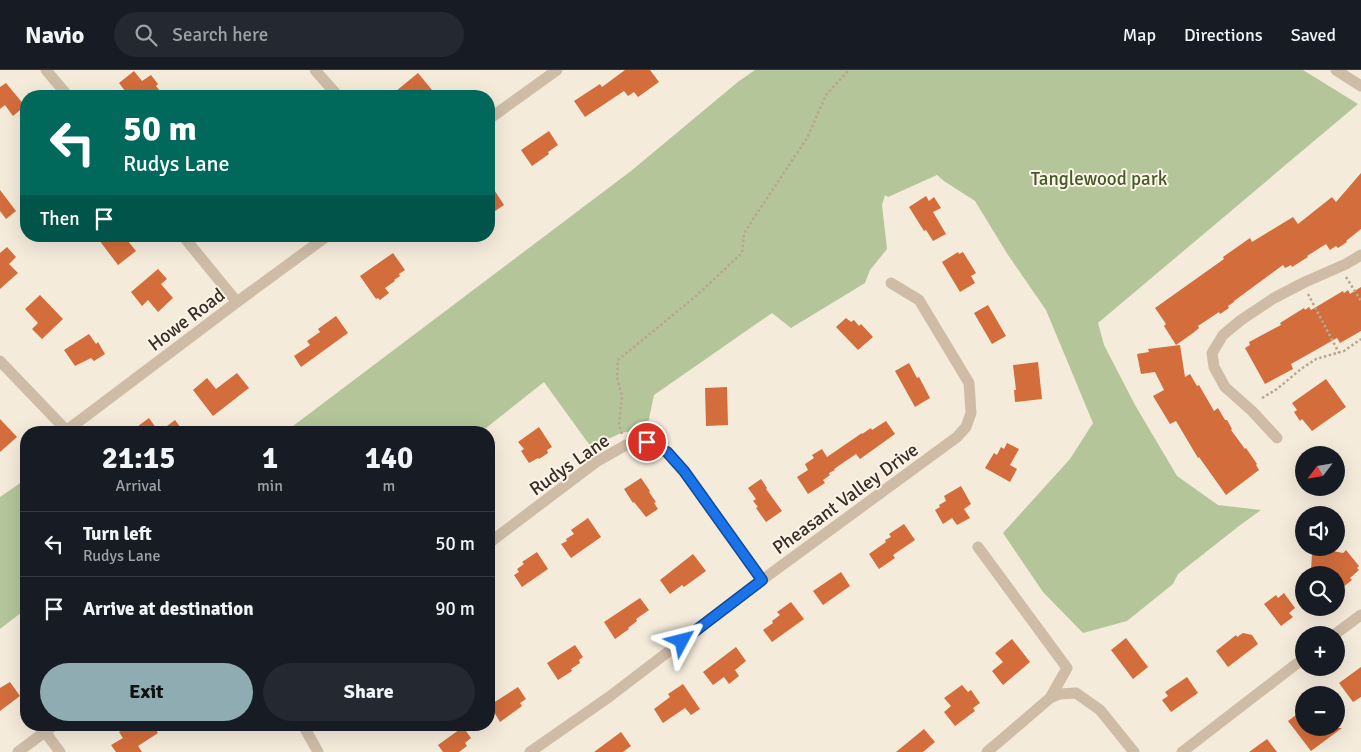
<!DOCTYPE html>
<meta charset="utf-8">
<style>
:root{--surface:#171b24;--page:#242831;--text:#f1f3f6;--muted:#9ea1a6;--line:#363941;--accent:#8facb2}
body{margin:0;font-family:Signika,sans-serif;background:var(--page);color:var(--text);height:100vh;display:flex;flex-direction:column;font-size:19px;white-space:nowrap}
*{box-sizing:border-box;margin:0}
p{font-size:16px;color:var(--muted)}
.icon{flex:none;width:28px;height:28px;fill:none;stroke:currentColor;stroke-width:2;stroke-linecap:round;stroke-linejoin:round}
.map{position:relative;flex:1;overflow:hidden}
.details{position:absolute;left:20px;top:356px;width:475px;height:305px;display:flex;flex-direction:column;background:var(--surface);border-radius:20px;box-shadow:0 5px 20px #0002}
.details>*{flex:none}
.hud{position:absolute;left:20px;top:20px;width:475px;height:152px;border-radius:20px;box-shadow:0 5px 20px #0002;background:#00695c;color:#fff;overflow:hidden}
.needle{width:32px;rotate:239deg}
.buttons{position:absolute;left:1295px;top:376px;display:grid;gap:10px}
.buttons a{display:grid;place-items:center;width:50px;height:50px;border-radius:50%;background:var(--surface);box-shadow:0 5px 20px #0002;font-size:25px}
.pin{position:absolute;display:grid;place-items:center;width:42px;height:42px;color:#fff;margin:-21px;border:2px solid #fff;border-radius:50%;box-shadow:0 1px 5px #0007}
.me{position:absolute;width:55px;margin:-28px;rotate:52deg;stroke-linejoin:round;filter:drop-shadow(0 0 4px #0008)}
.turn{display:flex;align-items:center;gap:18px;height:105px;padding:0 20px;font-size:22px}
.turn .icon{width:65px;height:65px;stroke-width:2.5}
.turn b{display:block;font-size:35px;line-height:42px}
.then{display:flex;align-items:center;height:48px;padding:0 20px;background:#0003;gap:10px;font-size:19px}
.eta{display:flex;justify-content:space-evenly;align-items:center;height:85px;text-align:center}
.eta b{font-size:30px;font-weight:700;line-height:35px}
.cta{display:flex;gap:10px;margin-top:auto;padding:10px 20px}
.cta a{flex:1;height:58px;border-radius:30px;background:var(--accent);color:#111;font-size:20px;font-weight:700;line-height:58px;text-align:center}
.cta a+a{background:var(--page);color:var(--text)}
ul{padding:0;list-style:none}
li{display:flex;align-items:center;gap:15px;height:65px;padding:0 20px;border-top:1px solid var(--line)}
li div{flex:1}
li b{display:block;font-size:19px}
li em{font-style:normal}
header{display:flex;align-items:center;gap:30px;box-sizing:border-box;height:70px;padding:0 25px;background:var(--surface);border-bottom:1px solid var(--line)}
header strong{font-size:24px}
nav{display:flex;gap:28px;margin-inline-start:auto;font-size:18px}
.search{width:350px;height:45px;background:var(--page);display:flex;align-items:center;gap:12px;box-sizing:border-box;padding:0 18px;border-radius:28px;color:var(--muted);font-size:19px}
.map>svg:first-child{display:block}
.green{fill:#b3c599}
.building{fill:#d36d3b}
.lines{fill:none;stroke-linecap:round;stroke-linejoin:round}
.path{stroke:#baa690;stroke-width:2.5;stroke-dasharray:2.5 2.5;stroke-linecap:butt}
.minor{stroke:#cebca6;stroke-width:11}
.route-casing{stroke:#114b97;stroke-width:12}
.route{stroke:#1a73e8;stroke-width:9}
.labels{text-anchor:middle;stroke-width:4;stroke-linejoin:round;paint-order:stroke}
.park-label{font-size:19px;fill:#445b28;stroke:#fcf4e8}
.street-label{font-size:19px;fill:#392f27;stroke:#fcf4e8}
</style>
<header>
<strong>Navio</strong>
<div class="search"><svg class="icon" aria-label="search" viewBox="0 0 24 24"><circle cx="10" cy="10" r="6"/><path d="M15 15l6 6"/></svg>Search here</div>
<nav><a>Map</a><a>Directions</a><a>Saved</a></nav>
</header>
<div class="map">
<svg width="1361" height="682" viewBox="0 0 1361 682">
<rect width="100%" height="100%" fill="#f5ebdb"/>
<g class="green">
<polygon points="755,0 1303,0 1358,34 1098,253 1104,275 1135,335 1177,406 1218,435 1261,440 1239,456 1178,504 1173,514 1127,551 1083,563 1043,522 1003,463 1070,389 1093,353 1046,240 1008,185 975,131 944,111 937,105 888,127 885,125 882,135 887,179 870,200 865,213 791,258 772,243 654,325 647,358 621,363 591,377 544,312 481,362 285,362 631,101 739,11"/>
<polygon points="26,409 26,539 0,559 0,427"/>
</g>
<g class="building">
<polygon points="625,0 650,0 659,12 638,27 634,22 628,26 624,21 585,47 574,31 600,14 602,17"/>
<polygon points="134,1 142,11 151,5 158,14 156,16 164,26 129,26 119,13"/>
<polygon points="418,3 437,26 390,26"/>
<polygon points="6,13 25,36 13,46 5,35 0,39 0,17"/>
<polygon points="549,61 558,75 548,82 549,84 532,96 521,80"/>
<polygon points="1361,103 1361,159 1346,171 1347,172 1338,178 1336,176 1330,180 1326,174 1307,186 1308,187 1292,197 1291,195 1285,198 1283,195 1234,231 1234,232 1228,236 1229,238 1220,244 1219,242 1198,256 1199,258 1193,263 1176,275 1164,256 1166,254 1155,238 1224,189 1223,187 1250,168 1252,172 1293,147 1298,154 1332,127 1336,132"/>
<polygon points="489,112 504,135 489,145"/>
<polygon points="0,120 16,141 6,149 0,141"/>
<polygon points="926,126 929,131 934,127 941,138 933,142 946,164 933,171 926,160 924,161 909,137"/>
<polygon points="96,166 124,166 136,181 118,195"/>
<polygon points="7,177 16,187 9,194 18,203 0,219 0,183"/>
<polygon points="958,182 959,184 963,182 976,203 971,206 975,213 960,222 942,192"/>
<polygon points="393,183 405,200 399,204 400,206 394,210 395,211 385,218 389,223 380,230 378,228 376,229 360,206"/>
<polygon points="158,199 167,209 161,214 173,228 158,242 148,230 142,236 131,222"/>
<polygon points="1361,217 1361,261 1340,273 1337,268 1291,294 1293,299 1265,314 1245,278 1250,275 1249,272 1281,255 1280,253 1304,238 1305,240 1309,237 1311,240 1343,221 1344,223 1348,220 1350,224"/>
<polygon points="40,225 63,249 42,269 32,259 38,253 25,239"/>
<polygon points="988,235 1006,266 992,274 974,243"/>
<polygon points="336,246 348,263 301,297 294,286 310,275 307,271 320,262 318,259"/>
<polygon points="846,248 851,252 854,250 859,256 861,254 873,267 858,280 836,257"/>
<polygon points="89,264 96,274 98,272 105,284 94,291 91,288 75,296 64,280"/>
<polygon points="1180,275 1185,307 1190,304 1197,316 1199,315 1214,341 1218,338 1225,350 1227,350 1232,359 1231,360 1245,379 1246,378 1257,394 1256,395 1259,400 1226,425 1199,387 1198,388 1176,351 1170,354 1153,326 1164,320 1155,302 1141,304 1137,284 1149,282 1148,279"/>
<polygon points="1038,292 1042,329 1015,332 1014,320 1016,320 1013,295"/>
<polygon points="909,293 917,308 919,307 930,328 915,337 895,301"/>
<polygon points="237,303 249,318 213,346 193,320 207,308 216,319"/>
<polygon points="1326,309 1346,337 1312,361 1302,349 1300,351 1294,342 1297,340 1292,333"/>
<polygon points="727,317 728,355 706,356 705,318"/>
<polygon points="149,348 159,362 175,350 184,362 130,362"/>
<polygon points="0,349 17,367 0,382"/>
<polygon points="886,351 895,364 860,389 856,384 834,399 835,400 829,403 830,405 823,410 825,413 808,424 797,407 808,400 805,394 814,388 812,385 822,379 827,387 862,363 862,364 871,358 872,360"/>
<polygon points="539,357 552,377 547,380 548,383 539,389 538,388 529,393 521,381 524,379 518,372"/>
<polygon points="1007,373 1019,379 1010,395 1017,399 1010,412 985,398 994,383 997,385 1001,377 1004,379"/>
<polygon points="641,408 650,421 649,422 656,432 654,433 658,439 646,447 634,432 633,433 624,419"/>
<polygon points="761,409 767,418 766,419 782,441 766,452 756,438 758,437 753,431 756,429 748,418"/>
<polygon points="961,416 971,434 964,439 970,448 957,455 952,448 943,454 935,440 940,437 939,435 946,431 944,426"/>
<polygon points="588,448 601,467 571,488 561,474 567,471 566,469 574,464 571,460"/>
<polygon points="904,454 915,470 893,485 895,488 879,499 869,484 886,472 885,470 891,467 889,464"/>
<polygon points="1318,478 1343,483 1346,480 1359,496 1357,498 1359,500 1350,508 1352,510 1342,518 1336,511 1336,505 1315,505 1311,500 1312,484"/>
<polygon points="537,482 548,499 522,517 514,505 519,502 517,499 524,494 522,492"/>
<polygon points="693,484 706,501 684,517 682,515 670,524 660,510"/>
<polygon points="841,502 850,516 823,535 813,521"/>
<polygon points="1284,523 1295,538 1289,543 1293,547 1281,556 1264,534 1276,525 1278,528"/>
<polygon points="640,528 649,540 636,549 637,551 628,558 629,559 615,569 604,552"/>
<polygon points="791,532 804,549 772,572 763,560 773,553 772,551 780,545 777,542"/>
<polygon points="1243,563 1252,565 1258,574 1228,597 1216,581 1236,565 1237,567"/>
<polygon points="1126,568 1148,597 1133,609 1111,580"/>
<polygon points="1012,569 1030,592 1003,615 992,601 1003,592 995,583"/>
<polygon points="575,575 583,587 579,590 580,593 571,599 572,601 558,610 547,593"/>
<polygon points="736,577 746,591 735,600 739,606 729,614 724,607 713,615 703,602"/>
<polygon points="1361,597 1361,627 1353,632 1339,613"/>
<polygon points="1187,607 1198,623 1171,642 1162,630 1168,626 1165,622"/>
<polygon points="10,612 20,626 0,641 0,618"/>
<polygon points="683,614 700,639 691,645 685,638 663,653 654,639 670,627 668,624"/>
<polygon points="962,615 968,622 971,620 980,633 973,638 975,641 955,656 944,642 951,636 944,628"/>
<polygon points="518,617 526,629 520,633 522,636 500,652 490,635"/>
<polygon points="1304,639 1304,658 1342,658 1311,681 1288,651"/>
<polygon points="131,655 153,655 158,663 138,676 142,682 116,682 111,675 123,668 119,662"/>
<polygon points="463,657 471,668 465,673 467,676 459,682 443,682 438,675"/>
<polygon points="924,659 935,672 923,682 896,682"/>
<polygon points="621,662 631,676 623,682 594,682"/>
<polygon points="1267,669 1277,682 1249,682"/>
</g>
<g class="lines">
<g class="path">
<polyline points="1346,207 1361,231"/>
<polyline points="1308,224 1339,283"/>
<polyline points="1262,328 1277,319 1301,299 1316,289 1344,281 1361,269"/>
<polyline points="622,364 619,354 622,326 617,308 618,290 696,226 742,183 744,163 807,68 826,25 849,0"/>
</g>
<g class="minor">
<polyline points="46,0 68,26"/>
<polyline points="315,0 338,26"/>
<polyline points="1336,0 1361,16"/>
<polyline points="489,49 557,0"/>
<polyline points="183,166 237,232"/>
<polyline points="0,291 68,362"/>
<polyline points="66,361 237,232 327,166"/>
<polyline points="1277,368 1252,341 1225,317 1214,297 1212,283 1223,265 1241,250 1274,228 1305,212 1346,194 1361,185"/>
<polyline points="489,473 596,392 626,375 647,372 667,382 684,401 762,510"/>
<polyline points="978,477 1067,598 1050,628"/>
<polyline points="1334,565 1361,545"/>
<polyline points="303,655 318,682"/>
<polyline points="45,662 60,682"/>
<polyline points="18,682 54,655"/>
<polyline points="530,682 609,627 762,510 957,367 966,357 971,343 969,313 919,230 891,213"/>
<polyline points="987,682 1050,628 1060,624 1076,623 1100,640 1134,682"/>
<polyline points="1182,682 1304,588"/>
</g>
</g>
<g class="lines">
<defs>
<polyline id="route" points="647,372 667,382 684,401 762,510 682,571"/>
</defs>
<use href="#route" class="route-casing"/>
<use href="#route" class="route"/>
</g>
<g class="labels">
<g class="park-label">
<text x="1099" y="115">Tanglewood park</text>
</g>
<g class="street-label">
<text transform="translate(186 249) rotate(-37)" y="7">Howe Road</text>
<text transform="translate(569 394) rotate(-35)" y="7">Rudys Lane</text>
<text transform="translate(845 428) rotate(-36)" y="7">Pheasant Valley Drive</text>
</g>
</g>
</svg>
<div class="buttons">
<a><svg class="needle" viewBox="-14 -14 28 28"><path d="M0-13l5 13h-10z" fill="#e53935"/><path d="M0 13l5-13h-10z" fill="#9ea1a6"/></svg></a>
<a><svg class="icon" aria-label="sound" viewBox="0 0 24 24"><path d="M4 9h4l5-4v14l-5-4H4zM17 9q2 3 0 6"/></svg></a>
<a><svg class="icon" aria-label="search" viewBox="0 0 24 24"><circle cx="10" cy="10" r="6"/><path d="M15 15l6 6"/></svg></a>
<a>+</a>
<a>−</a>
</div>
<div class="pin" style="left:647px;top:372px;background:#d93025"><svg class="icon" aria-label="arrive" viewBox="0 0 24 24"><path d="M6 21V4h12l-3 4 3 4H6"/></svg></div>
<svg class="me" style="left:682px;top:571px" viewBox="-20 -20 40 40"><path d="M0-17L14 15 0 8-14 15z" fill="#1a73e8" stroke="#fff" stroke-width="4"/></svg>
<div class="hud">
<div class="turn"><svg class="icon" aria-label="left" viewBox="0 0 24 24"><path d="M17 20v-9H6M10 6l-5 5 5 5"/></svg><div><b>50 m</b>Rudys Lane</div></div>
<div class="then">Then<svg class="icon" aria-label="arrive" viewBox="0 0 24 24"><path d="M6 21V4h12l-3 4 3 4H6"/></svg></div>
</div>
<section class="details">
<div class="eta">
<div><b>21:15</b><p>Arrival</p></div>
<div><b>1</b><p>min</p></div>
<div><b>140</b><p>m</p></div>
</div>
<ul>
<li><svg class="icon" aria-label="left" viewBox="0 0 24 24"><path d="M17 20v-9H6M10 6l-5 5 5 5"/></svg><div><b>Turn left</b><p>Rudys Lane</p></div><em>50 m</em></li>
<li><svg class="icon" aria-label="arrive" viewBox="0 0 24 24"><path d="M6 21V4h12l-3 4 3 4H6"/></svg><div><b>Arrive at destination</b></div><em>90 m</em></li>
</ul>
<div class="cta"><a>Exit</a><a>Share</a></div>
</section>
</div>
